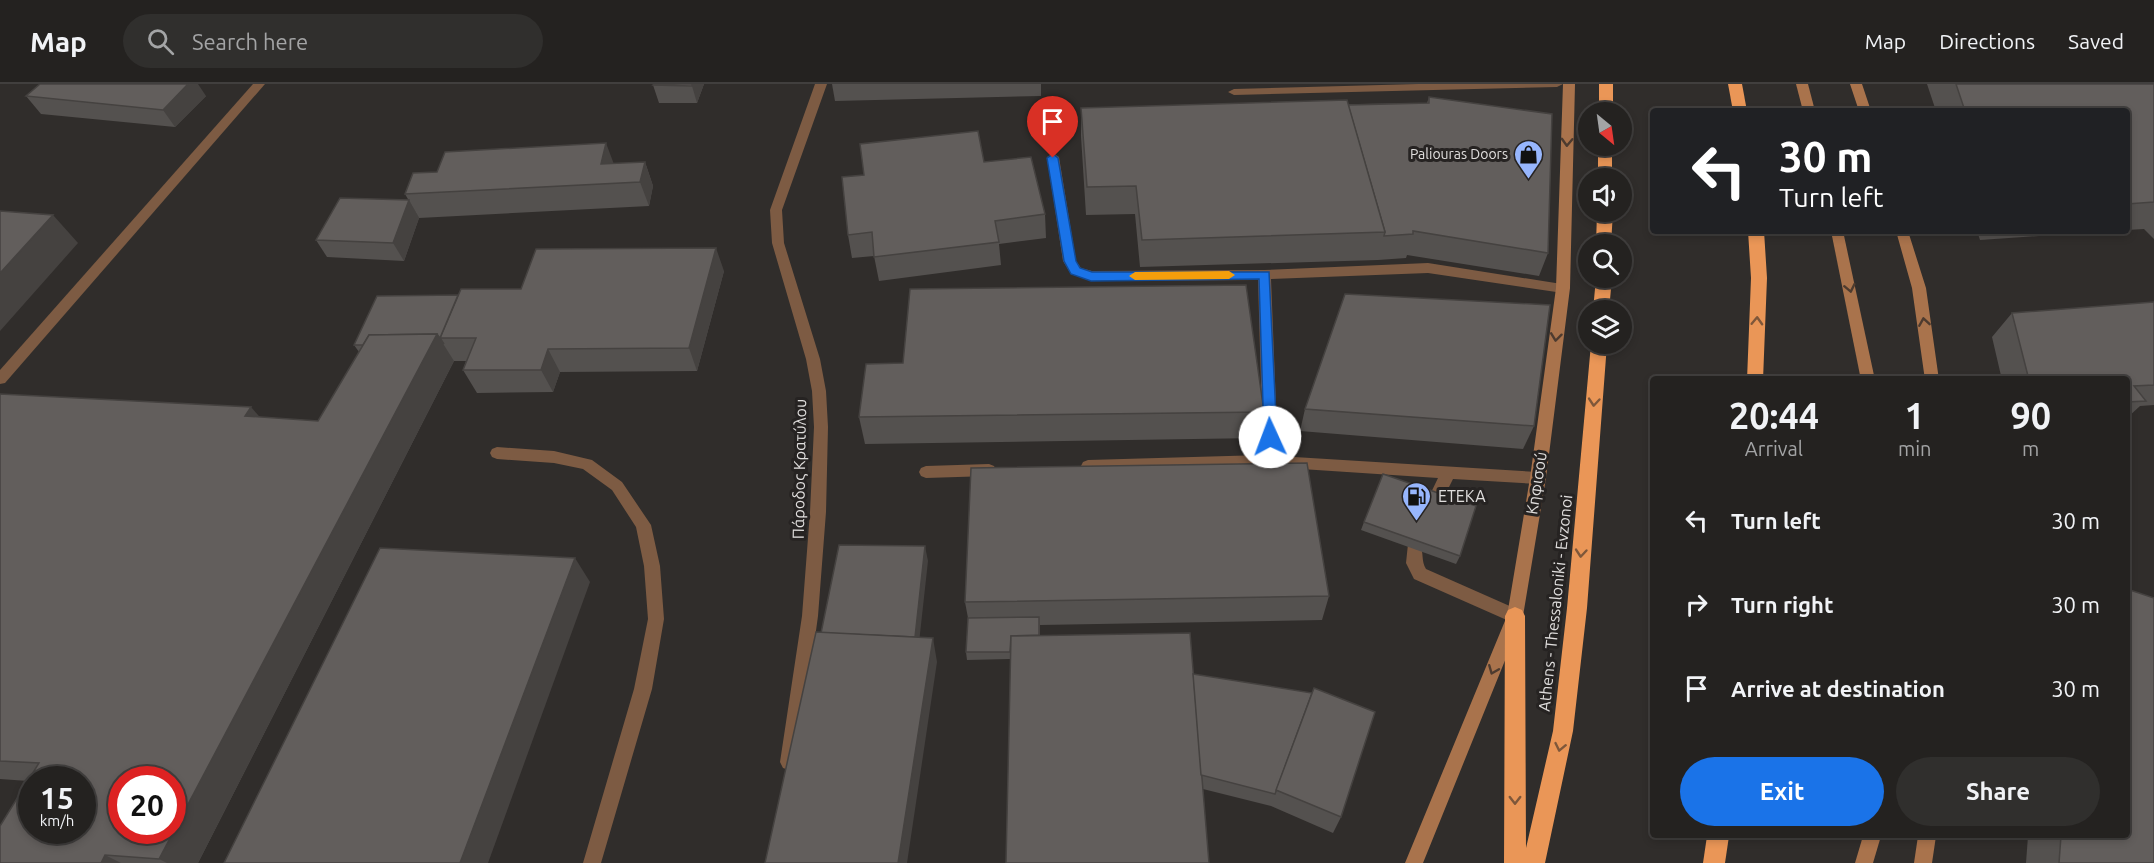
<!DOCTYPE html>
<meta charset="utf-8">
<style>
:root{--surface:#242220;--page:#302f2d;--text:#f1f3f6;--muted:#a3a4a5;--line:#413f3e;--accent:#1a73e8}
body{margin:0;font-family:Ubuntu,sans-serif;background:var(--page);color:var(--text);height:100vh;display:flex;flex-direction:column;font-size:22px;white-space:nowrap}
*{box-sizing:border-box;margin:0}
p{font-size:20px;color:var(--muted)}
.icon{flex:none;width:33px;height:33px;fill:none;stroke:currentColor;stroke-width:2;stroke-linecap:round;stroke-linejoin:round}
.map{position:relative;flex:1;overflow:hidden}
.drawer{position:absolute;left:1650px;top:292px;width:480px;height:462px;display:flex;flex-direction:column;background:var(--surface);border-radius:6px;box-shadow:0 3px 9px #0003,0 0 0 2px var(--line)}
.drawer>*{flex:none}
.guide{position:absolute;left:1650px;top:24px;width:480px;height:126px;border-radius:6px;box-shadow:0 3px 9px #0003,0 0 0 2px var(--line);background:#202124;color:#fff;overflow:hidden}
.needle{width:39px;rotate:151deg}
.fabs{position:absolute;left:1578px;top:18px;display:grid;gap:12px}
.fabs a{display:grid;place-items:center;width:54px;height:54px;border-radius:50%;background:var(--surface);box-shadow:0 3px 9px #0003,0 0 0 2px var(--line);font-size:30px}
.speed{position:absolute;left:18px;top:682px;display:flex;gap:12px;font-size:30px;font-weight:700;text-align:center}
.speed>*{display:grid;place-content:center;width:78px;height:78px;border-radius:50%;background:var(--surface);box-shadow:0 3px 9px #0003,0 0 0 2px var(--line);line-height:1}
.speed small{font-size:15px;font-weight:400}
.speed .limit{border:9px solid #d22;background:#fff;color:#111}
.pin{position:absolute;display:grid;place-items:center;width:51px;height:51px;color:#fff;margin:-62px -26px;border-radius:50% 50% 50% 0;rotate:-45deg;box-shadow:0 0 6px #0007}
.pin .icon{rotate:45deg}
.me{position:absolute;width:66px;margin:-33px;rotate:358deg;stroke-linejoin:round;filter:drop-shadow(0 0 4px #0008)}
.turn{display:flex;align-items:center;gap:21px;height:126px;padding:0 30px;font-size:27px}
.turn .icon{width:78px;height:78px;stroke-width:2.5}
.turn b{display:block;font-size:42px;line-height:51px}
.eta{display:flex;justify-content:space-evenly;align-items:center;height:102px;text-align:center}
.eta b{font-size:36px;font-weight:700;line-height:42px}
.action{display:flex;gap:12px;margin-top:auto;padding:12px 30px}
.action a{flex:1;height:69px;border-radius:36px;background:var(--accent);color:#fff;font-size:24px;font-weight:700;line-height:69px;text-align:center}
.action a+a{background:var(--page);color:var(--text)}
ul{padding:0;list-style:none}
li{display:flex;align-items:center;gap:18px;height:84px;padding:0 30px}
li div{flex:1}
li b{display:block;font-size:22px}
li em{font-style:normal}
header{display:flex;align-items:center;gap:36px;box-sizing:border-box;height:84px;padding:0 30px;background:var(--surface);border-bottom:2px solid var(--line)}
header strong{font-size:28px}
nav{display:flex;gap:33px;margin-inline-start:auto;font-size:21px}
.search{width:420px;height:54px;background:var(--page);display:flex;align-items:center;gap:15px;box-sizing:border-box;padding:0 21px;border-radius:33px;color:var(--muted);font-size:22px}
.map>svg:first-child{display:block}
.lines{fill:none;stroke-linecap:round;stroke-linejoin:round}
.service{fill:#7d5b43;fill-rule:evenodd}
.minor{fill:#7d5b43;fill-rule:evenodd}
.secondary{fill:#a9734c;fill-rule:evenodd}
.motorway{fill:#ea9657;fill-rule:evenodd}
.wall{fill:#54514f}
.shaded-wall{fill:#454240}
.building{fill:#625e5c;stroke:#454240;stroke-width:1.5;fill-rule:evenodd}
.oneway{stroke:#4d3b2f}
.oneway2{stroke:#7e573a}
.route{fill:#1a73e8;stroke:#114b97;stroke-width:1.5}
.slow{fill:#f59e0b}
.labels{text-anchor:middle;stroke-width:6;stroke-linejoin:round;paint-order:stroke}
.far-poi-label{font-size:14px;fill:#e0dedd;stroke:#262322;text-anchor:end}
.street-label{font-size:16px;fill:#e0dedd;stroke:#262322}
.poi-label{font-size:16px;fill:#e0dedd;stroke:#262322;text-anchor:start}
</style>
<header>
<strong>Map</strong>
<div class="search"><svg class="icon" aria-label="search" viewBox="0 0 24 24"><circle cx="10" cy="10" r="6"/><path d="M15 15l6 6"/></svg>Search here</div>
<nav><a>Map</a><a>Directions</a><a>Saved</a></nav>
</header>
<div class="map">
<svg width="2154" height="779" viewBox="0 0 2154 779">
<rect width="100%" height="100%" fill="#302d2b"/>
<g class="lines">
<g class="service">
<polygon points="1418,0 1563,0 1557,3 1234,11 1228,8 1234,5"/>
<polygon points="1053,69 1059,73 1076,177 1081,184 1092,187 1264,186 1428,179 1568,201 1570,204 1568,207 1563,209 1428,189 1271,195 1278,372 1538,388 1543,390 1546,394 1543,398 1538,400 1453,395 1440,421 1435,423 1430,421 1427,417 1438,394 1271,383 1088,388 1083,386 1081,382 1083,378 1088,376 1263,371 1258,196 1091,197 1071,190 1063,177 1047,73"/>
<polygon points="497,363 554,367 592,376 622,398 651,441 660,482 664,535 652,605 601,779 583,779 634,605 648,535 644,482 636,443 612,406 583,385 554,379 497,375 492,373 490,369 492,365"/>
<polygon points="989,380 994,382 996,386 994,390 989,392 926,394 921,392 919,388 921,384 926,382"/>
<path d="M1414 458 1420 460C1424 469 1421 477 1426 485L1521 527 1523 532 1521 537 1515 539 1509 537 1414 495 1406 479 1408 460Z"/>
</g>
<g class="minor">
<polygon points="253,0 265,0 5,299 0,300 0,286"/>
<polygon points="815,0 827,0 782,126 784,159 820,275 826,307 828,343 826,428 818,532 798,678 795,684 789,686 783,684 780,678 802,532 810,428 814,343 812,307 806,275 772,159 770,126"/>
</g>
<g class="secondary">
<polygon points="1563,0 1575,0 1570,204 1546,394 1523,532 1423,779 1405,779 1507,532 1530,394 1556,204"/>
<polygon points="1796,0 1808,0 1815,27 1803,27"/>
<polygon points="1850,0 1862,0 1871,27 1859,27"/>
<polygon points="1831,147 1843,147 1875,296 1861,296"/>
<polygon points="1896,147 1908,147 1926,204 1939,296 1925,296 1912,204"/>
<polygon points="1863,752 1881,752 1873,779 1855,779"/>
<polygon points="1918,752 1936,752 1932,779 1914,779"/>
</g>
<g class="motorway">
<rect x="1599" y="0" width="14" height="28"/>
<polygon points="1728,0 1742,0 1747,27 1733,27"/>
<rect x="1598" y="62" width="14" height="32"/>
<polygon points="1597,128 1613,128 1611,160 1596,160"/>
<polygon points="1748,147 1764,147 1767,194 1763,296 1747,296 1751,194"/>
<polygon points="1596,194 1612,194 1609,226 1593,226"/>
<polygon points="1591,260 1607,260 1587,524 1573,647 1545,779 1504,779 1505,532 1508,526 1515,523 1522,526 1525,532 1526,764 1553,647 1567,524"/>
<polygon points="1707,752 1729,752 1725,779 1703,779"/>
</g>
</g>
<g class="wall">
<polygon points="704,0 697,19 659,19 653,1"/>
<polygon points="832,0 1041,0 1041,12 835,17"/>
<polygon points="1927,0 2154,0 2154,155 2144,145 2127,146 2127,27 1936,27"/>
<polygon points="26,12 206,12 175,43 41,30"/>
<polygon points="1429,13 1548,169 1539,192 1407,171 1406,174 1378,176 1140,183 1135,130 1086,131 1081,52 1081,24 1427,19"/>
<polygon points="645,78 653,102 649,122 419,134 405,110 614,80"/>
<polygon points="984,78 1045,130 1046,154 999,160 1001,181 879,197 874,172 852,174 848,151"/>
<polygon points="409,116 419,134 404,177 327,173 316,156"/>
<polygon points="1977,147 2111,147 1980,156"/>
<polygon points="724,187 697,287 560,288 553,308 477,309 463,286 466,277 454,277 198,779 0,779 28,697 0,695 0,310 261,333 318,337 359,268 354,261 458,211 521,205"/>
<polygon points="2154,218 2154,321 2140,322 2127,334 2127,296 2002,296 1992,253 2012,229"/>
<polygon points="1305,325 1534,342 1523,365 1300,347"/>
<polygon points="1264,328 1259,354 865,360 859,333"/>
<polygon points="1364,438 1460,472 1456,480 1361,446"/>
<polygon points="1329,512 1322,536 1040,541 1040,551 1193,590 1341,733 1333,749 1271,722 1203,705 1010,575 967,576 966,568 968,534 965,518"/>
<polygon points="2028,752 2127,752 2154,779 2026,779"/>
</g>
<g class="shaded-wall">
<polygon points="188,0 198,0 206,12 175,43 163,26"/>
<polygon points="692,0 704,0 697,19 692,2"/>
<polygon points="606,59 615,83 601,80"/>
<polygon points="645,78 653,102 649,122 640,98"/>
<polygon points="409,116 419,134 404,177 393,159"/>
<polygon points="53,131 78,159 0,247 0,189"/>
<polygon points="716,164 724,187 697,287 689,264"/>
<polygon points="437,250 454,277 198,779 167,779 159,775"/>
<polygon points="548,265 560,288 553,308 541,286"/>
<polygon points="251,323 274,349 245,332"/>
<polygon points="925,462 928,477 917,577 914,562"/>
<polygon points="575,474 590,498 488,779 460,779"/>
<polygon points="933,554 937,578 907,779 898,779"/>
<polygon points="105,771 121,779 101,779"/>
</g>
<g class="building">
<polygon points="40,0 188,0 163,26 26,12"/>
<polygon points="654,0 692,0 692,2 653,1"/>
<polygon points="1956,0 2154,0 2154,118 2127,120 2127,27 1965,27"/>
<polygon points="1429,13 1552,30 1548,169 1413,147 1413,150 1384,152 1385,148 1348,21 1429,19"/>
<polygon points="1347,16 1385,148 1142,156 1136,102 1087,103 1081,24"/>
<polygon points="978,47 984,78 1031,73 1045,130 995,137 999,158 874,173 872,148 848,151 842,93 864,91 860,60"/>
<polygon points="606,59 601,80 645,78 640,98 405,110 413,89 437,88 445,68"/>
<polygon points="340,114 409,116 393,159 316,156"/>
<polygon points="0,127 53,131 0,189"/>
<polygon points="716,164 689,264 548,265 541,286 463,286 476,254 440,254 461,205 521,205 536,165"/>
<polygon points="1246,201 1264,328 859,333 866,280 903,279 910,205"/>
<polygon points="1345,210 1550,221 1534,342 1305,325"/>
<polygon points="458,211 440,254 444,260 437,250 369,251 363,261 354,261 377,212"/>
<polygon points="2154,218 2154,301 2134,302 2146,317 2127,318 2127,296 2029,296 2012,229"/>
<path d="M437 250 159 775 105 771 101 779H0V742L39 679 0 677V310L251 323 245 332 318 337 369 251ZM32 696H82V747H32ZM122 696H172V747H122Z"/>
<polygon points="1307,379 1329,512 965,518 971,384"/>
<polygon points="1383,390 1476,422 1460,472 1364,438"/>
<polygon points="839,461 925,462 915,553 821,549"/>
<polygon points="380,464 575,474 460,779 224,779"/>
<polygon points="2127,505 2154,514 2154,779 2059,779 2061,752 2127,752"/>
<polygon points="1039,533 1039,551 1011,552 1010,568 966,568 968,534"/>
<polygon points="816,548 933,554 898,779 765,779"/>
<polygon points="1190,549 1209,779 1006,779 1011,552"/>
<polygon points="1193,590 1312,609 1275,710 1201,691"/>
<polygon points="1314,604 1375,628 1341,733 1276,706"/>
</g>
<defs><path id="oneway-chevron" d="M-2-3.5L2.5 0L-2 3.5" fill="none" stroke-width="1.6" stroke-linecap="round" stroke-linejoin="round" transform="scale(1.5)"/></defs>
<g class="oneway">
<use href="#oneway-chevron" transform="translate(1567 58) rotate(92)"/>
<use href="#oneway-chevron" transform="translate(1850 204) rotate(78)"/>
<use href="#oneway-chevron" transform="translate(1924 238) rotate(-99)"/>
<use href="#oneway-chevron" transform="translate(1556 253) rotate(97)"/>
<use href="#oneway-chevron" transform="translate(1493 586) rotate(112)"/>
</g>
<g class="oneway2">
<use href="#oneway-chevron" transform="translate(1757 237) rotate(-88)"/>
<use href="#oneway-chevron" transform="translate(1594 318) rotate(95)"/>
<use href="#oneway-chevron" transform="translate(1581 469) rotate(95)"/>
<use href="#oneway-chevron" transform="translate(1560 663) rotate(102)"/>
<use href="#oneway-chevron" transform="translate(1515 716) rotate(90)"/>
</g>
<polygon class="route" points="1053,70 1058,74 1076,177 1080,184 1092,188 1269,188 1277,353 1275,357 1265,357 1264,353 1259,195 1091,197 1071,190 1064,177 1047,74"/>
<polygon class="slow" points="1229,187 1235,191 1229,195 1135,196 1129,192 1135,188"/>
<defs>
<symbol id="shop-pin" viewBox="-11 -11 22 30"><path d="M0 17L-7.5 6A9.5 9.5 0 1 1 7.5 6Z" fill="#97b6fd" stroke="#262322"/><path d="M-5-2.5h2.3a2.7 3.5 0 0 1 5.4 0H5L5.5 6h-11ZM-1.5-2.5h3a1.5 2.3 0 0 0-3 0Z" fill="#111"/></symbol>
<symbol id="fuel-pin" viewBox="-11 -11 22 30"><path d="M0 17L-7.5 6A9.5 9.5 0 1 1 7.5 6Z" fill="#97b6fd" stroke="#262322"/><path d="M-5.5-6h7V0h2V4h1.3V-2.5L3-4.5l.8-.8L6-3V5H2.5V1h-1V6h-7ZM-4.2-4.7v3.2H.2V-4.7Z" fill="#111"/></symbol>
</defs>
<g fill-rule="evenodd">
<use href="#shop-pin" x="1512" y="54" width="33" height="45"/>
<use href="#fuel-pin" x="1400" y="396" width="33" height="45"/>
</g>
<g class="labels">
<g class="far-poi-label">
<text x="1508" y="75">Paliouras Doors</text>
</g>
<g class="street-label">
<text transform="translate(799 385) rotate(-89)" y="6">Πάροδος Κρατύλου</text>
<text transform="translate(1536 399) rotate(-81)" y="6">Κηφισού</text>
<text transform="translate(1555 519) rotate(-84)" y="6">Athens - Thessaloniki - Evzonoi</text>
</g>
<g class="poi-label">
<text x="1438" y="418">ΕΤΕΚΑ</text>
</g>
</g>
</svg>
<div class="fabs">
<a><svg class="needle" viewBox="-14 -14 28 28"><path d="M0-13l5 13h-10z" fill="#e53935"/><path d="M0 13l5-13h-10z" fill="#a3a4a5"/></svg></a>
<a><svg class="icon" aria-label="sound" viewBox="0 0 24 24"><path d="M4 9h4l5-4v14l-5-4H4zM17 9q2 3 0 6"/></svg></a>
<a><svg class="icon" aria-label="search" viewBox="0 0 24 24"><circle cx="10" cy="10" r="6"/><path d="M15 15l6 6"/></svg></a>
<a><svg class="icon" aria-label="layers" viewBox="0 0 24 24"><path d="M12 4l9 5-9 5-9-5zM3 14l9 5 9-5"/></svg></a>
</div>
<div class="speed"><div>15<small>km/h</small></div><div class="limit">20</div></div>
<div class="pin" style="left:1053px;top:74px;background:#d93025"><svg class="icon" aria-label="arrive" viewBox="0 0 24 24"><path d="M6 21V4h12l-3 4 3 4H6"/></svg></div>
<svg class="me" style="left:1270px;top:353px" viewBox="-20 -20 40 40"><circle r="19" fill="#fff"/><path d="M0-13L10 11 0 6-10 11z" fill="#1a73e8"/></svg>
<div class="guide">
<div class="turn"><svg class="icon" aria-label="left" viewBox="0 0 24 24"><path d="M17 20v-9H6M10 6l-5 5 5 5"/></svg><div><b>30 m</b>Turn left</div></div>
</div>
<section class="drawer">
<div class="eta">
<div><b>20:44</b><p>Arrival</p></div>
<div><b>1</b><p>min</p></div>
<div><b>90</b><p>m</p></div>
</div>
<ul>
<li><svg class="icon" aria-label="left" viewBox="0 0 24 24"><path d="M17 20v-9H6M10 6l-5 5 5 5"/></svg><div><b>Turn left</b></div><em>30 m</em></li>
<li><svg class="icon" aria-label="right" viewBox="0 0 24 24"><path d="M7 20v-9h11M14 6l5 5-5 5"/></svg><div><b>Turn right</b></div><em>30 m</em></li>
<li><svg class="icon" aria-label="arrive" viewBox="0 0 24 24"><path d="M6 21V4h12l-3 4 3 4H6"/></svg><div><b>Arrive at destination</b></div><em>30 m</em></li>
</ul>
<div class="action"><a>Exit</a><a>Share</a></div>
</section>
</div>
